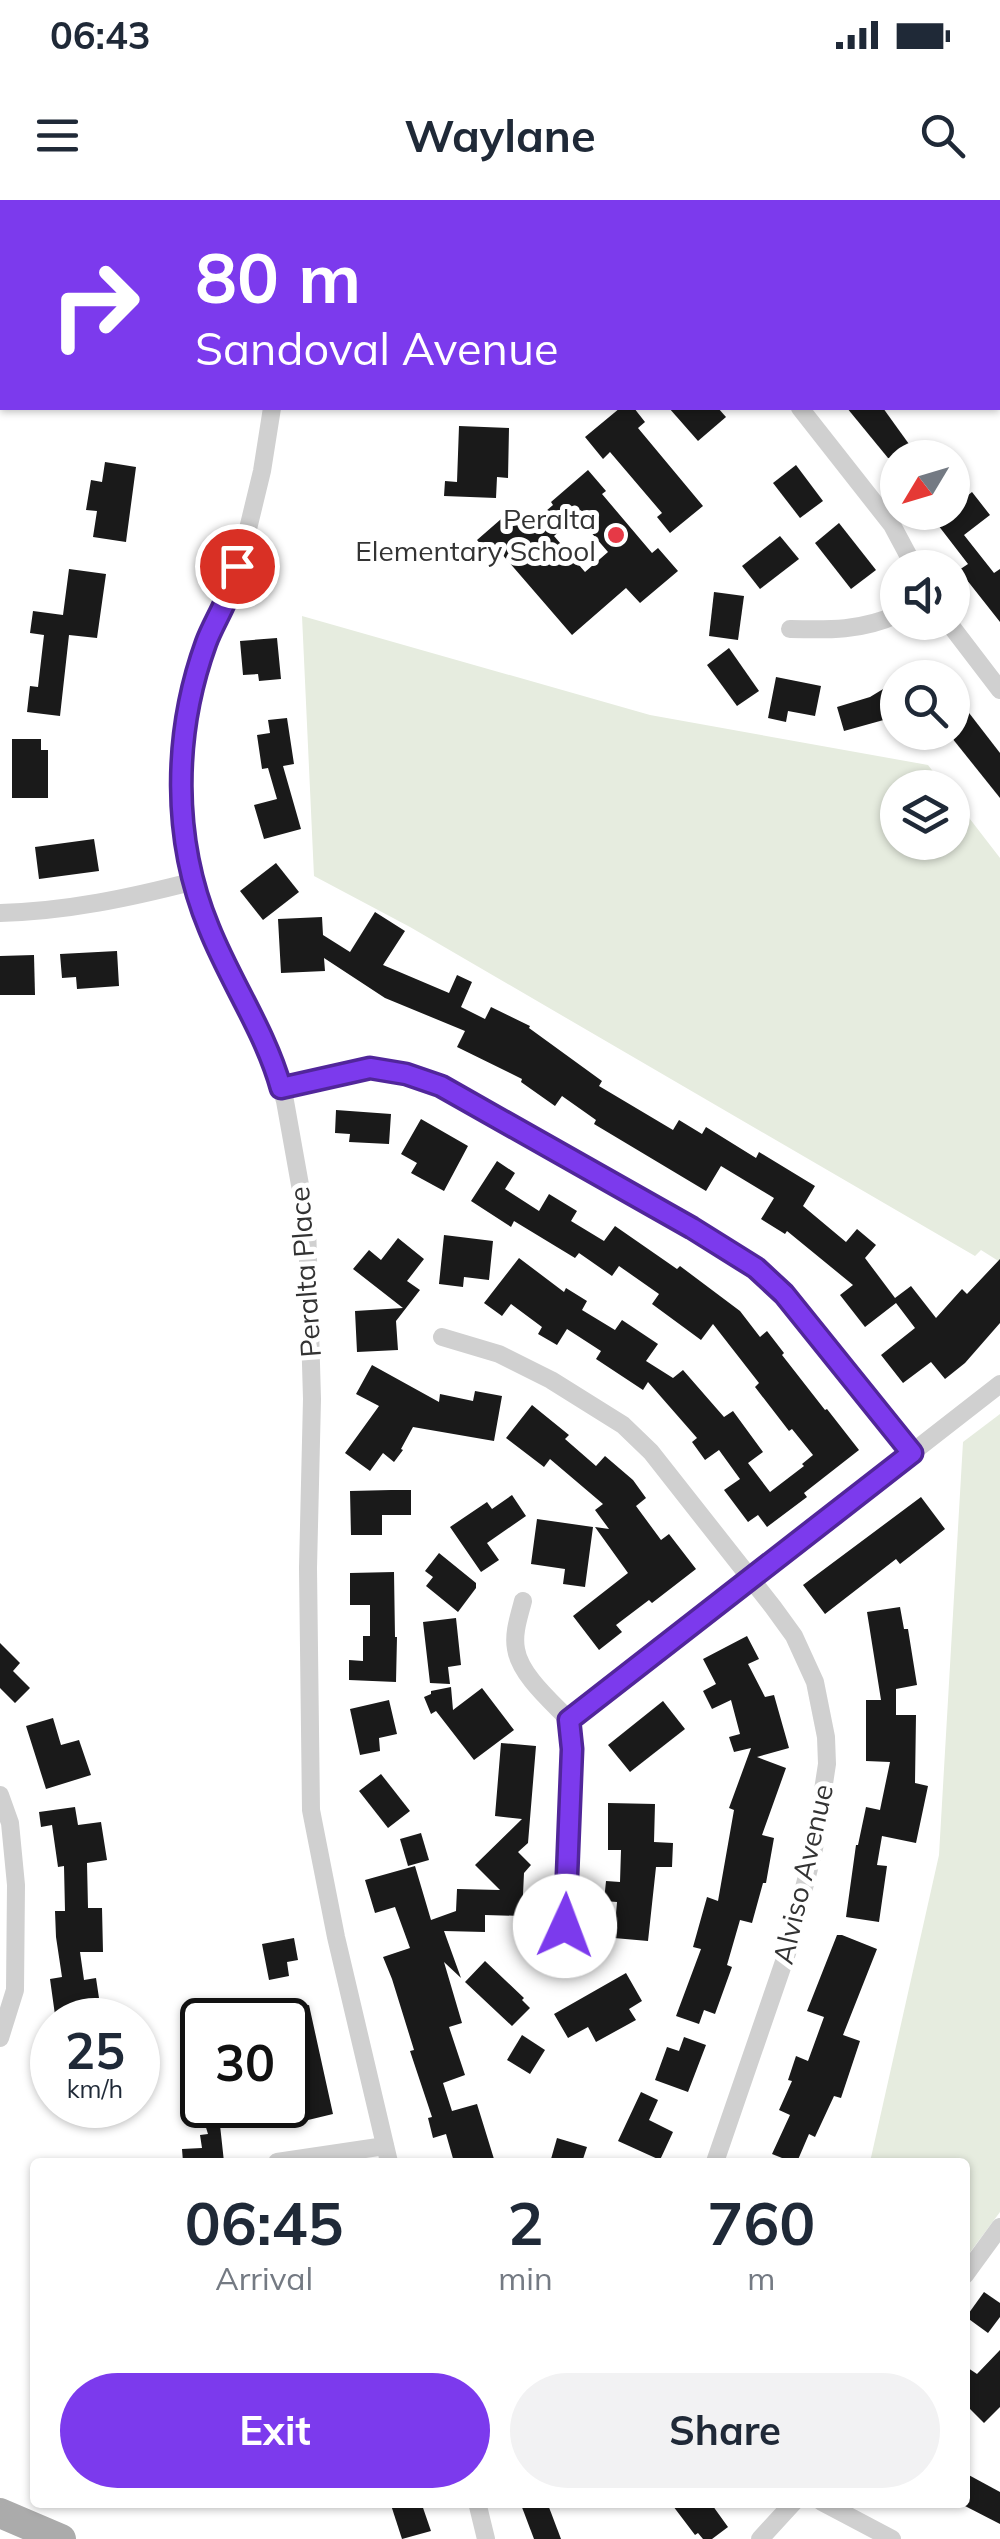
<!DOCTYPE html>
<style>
:root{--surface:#fff;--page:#f2f2f3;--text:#1f2937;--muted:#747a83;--accent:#7c3aed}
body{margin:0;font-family:Mulish,sans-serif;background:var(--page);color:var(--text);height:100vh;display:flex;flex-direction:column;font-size:38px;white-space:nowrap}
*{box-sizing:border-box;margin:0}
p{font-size:32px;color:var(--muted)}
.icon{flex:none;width:55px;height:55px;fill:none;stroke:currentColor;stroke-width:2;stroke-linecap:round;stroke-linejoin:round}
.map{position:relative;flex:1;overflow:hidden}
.details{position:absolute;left:30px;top:1958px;width:940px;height:350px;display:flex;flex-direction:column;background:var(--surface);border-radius:10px;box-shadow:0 2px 8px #0004}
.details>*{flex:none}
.hud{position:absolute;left:0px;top:0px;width:1000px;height:210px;box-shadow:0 2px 8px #0004;background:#7c3aed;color:#fff;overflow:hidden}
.needle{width:65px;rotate:232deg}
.tools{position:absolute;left:880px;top:240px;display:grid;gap:20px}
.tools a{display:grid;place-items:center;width:90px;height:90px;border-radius:50%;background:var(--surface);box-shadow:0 2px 8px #0004;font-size:50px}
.speed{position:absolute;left:30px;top:1798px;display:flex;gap:20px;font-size:50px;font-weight:700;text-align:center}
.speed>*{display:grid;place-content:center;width:130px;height:130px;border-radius:50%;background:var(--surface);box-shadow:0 2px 8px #0004;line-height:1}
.speed small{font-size:25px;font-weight:400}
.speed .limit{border:5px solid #111;border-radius:15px;background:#fff;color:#111}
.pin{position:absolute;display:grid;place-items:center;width:85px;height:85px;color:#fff;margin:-42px;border:5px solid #fff;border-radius:50%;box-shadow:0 2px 10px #0007}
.me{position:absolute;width:110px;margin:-55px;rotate:2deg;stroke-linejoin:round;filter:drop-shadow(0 0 8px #0008)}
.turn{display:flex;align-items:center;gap:35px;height:210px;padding:0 30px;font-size:45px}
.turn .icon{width:130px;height:130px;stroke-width:2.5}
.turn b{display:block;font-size:70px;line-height:85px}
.eta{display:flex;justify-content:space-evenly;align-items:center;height:170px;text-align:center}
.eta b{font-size:60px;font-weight:700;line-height:70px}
.action{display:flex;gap:20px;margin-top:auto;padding:20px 30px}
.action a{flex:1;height:115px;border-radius:60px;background:var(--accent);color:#fff;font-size:40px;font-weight:700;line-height:115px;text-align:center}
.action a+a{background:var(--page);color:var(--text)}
.status{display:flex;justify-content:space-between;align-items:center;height:70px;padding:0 50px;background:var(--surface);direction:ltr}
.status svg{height:28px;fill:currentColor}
header{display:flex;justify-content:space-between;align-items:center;height:130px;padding:0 30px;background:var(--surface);font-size:45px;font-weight:700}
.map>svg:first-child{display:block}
.green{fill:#e6ecdf}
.building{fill:#1a1a1a;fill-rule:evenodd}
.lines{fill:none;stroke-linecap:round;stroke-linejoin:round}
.street{stroke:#d0d0d0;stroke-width:18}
.primary{stroke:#ababab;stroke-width:30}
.route-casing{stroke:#51269a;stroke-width:25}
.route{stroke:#7c3aed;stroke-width:18}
.poi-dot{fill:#e63946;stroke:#fff;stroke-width:4}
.labels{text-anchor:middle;stroke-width:10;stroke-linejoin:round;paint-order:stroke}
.poi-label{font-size:28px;fill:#333;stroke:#fff;text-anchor:end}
.street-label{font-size:28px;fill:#333;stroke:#fff}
</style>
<div class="status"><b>06:43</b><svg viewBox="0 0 49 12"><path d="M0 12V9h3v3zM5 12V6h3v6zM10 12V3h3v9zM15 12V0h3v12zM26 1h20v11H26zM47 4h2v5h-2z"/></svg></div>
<header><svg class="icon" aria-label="menu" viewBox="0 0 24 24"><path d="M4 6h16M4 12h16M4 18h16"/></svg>Waylane<svg class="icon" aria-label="search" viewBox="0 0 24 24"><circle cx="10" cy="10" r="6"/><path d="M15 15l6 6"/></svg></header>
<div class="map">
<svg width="1000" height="2339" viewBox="0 0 1000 2339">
<rect width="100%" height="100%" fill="#fff"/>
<g class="green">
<polygon points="302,416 650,515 928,565 945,587 898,588 898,642 952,642 953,597 1000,658 1000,1062 981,1050 975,1056 410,727 314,676"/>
<polygon points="1000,1214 1000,2012 965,2059 965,1962 870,1962 939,1655 963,1242"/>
</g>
<g class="building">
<polygon points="620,208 634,208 645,222 638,228 703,306 670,333 657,317 662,313 610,252 603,259 585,237"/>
<polygon points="669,208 718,208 726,217 698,241"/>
<polygon points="847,208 883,208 919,258 888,258"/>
<polygon points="459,226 509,228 508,278 497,277 496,298 444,296 445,281 457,282"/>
<polygon points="105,262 136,267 126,342 93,337 97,311 86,310 91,280 102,282"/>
<polygon points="796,265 823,301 800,318 773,283"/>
<path d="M588 270 606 291 602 294 652 353 658 348 678 371 640 403 626 388 572 435 501 353 494 360 477 340 516 306 531 324 553 305 551 302ZM577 316 608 352 585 372 554 336Z"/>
<polygon points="972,292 990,315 964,335 994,373 1000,369 1000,422 959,370 968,364 928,312 952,312 952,308"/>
<polygon points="839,323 876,370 851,389 815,343"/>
<polygon points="780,336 799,359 760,389 742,366"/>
<polygon points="69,369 106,374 97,438 69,435 60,516 27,512 30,486 38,487 44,435 30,433 33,411 63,415"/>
<polygon points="714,392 744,396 738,440 709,436"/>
<polygon points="277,438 281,479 259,481 258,474 243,475 240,441"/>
<polygon points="729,448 759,491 737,506 707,465"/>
<polygon points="776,477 821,486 815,516 788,511 786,522 768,518"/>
<polygon points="898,480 898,516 844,531 837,507 870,497"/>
<polygon points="966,509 1000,553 1000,598 952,538 952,520"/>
<polygon points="287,518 294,564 283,566 301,629 264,639 254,605 277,599 268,568 262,569 257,535 270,533 268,520"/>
<polygon points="12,539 41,539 41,550 48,550 48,598 12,598"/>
<polygon points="94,639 99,671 39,679 35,647"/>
<polygon points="276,663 299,692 263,720 240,691"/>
<polygon points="375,712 405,731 383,765 449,793 457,775 472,782 461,807 485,819 491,807 530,826 529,828 602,881 599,886 673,930 679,920 702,934 706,927 756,958 759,952 815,986 803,1006 846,1042 857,1029 876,1045 865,1058 895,1098 911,1086 936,1118 962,1089 967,1094 1000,1059 1000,1123 965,1163 945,1179 931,1162 903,1183 881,1155 915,1128 896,1103 865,1127 840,1095 853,1085 787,1031 785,1034 761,1019 774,998 721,966 706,991 594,924 596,920 562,896 555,906 521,882 522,879 457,847 465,831 385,798 324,758 325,771 281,773 278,719 322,717 323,735 350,752"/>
<polygon points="117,751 119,786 77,789 76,777 62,778 60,754"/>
<polygon points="34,755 35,795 0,795 0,756"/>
<polygon points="336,910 391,914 389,944 349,942 350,934 335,933"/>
<polygon points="421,919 468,946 444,991 411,973 417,963 401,954"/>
<polygon points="497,961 515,973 505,989 539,1011 549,994 577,1011 571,1021 604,1041 615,1026 677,1069 680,1066 740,1111 760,1137 767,1131 784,1153 782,1155 825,1210 827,1209 859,1250 804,1293 807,1297 767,1327 758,1315 748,1322 724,1290 740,1279 719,1250 705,1260 692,1242 697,1238 648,1182 643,1190 596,1159 601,1151 567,1129 557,1145 538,1134 542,1127 511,1104 502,1116 484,1103 519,1058 564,1092 566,1088 587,1101 582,1110 615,1130 622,1120 658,1144 646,1161 673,1178 683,1170 724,1217 733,1211 763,1252 748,1263 770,1292 804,1266 802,1264 813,1255 792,1229 789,1231 755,1187 759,1183 713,1124 701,1140 652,1104 659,1094 619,1066 612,1076 579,1053 575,1058 514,1021 511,1027 471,1001"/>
<polygon points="444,1035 493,1041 489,1080 464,1077 463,1087 439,1084"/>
<polygon points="398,1038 424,1059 407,1081 420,1090 396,1121 398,1150 357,1152 355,1111 403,1108 353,1069 369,1050 381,1060"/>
<polygon points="372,1165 439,1202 440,1194 473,1201 475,1191 502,1196 494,1241 413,1227 401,1249 403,1250 394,1262 383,1253 370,1271 345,1253 379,1206 356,1194"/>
<polygon points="532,1205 569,1235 565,1239 596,1266 605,1256 633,1280 646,1298 636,1306 661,1340 669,1334 696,1369 652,1403 649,1400 616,1425 622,1432 599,1450 573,1416 628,1373 595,1327 609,1329 595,1310 603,1304 550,1259 544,1267 506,1238"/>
<polygon points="391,1290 411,1290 411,1315 382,1315 382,1335 351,1335 350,1291"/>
<polygon points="512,1295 526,1316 487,1343 499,1360 481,1372 450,1327 487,1302 492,1309"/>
<polygon points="921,1297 945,1329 900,1364 896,1359 825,1414 803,1385"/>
<polygon points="537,1319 593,1327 585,1387 563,1384 565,1369 531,1364"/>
<polygon points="439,1353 476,1383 476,1388 458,1412 426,1386 433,1377 425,1371"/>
<polygon points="394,1372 395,1437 397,1437 396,1482 349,1480 349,1460 363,1461 363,1436 370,1436 370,1405 350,1405 350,1373"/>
<polygon points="900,1407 904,1429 908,1429 917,1485 896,1489 896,1515 916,1515 915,1583 928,1586 916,1643 882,1636 877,1665 887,1666 879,1722 846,1717 856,1645 858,1645 866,1607 880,1610 890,1562 866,1561 866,1500 881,1500 867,1412"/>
<polygon points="456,1418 461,1465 448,1467 450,1484 430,1483 423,1422"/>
<polygon points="747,1436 759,1459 748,1464 765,1497 774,1495 789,1548 757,1557 786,1568 762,1635 774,1638 766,1683 763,1683 752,1723 740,1720 727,1765 732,1767 715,1814 704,1810 699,1824 676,1816 701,1749 693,1747 707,1697 718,1701 734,1610 729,1608 751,1548 734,1552 729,1537 740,1534 731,1500 712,1509 703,1491 716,1484 703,1459"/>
<polygon points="0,1443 20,1463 13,1471 30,1488 15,1503 0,1488"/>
<polygon points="451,1487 453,1510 482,1488 514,1530 474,1560 436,1511 431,1514 424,1497 431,1494 431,1491"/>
<polygon points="389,1500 397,1534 379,1538 380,1551 360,1555 350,1509"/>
<polygon points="663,1501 685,1529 630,1572 608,1545"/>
<polygon points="53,1518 61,1545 79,1540 91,1575 46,1589 26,1526"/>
<polygon points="501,1543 536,1546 528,1643 518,1652 531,1665 524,1673 522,1716 485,1715 485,1732 444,1731 461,1778 444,1762 462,1823 449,1827 465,1875 443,1883 452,1911 477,1904 494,1959 484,1962 454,1962 446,1934 433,1938 428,1918 432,1917 410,1851 414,1850 392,1779 383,1757 410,1748 395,1707 375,1713 365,1680 415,1666 431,1720 456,1711 457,1689 500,1690 475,1665 522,1619 495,1616"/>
<polygon points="381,1574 410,1611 388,1628 359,1591"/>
<polygon points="608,1603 655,1604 654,1642 673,1643 672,1667 656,1667 648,1741 614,1738 617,1702 604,1701 606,1681 620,1682 621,1650 608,1650"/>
<polygon points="75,1607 78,1625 101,1622 107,1660 87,1663 88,1708 102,1708 103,1752 80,1752 84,1780 96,1778 99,1798 85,1800 86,1810 55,1815 50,1779 62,1777 56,1737 55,1711 65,1711 64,1666 58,1667 52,1625 41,1627 39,1612"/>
<polygon points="421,1633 429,1660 408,1666 400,1639"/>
<polygon points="837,1735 842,1735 877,1749 843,1835 860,1841 841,1898 834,1896 815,1937 809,1934 797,1962 792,1962 772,1954 790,1915 779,1910 792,1881 788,1880 796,1856 808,1861 824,1817 807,1811"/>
<polygon points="294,1738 298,1760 287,1762 289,1776 269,1780 262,1744"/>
<polygon points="485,1761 524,1798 522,1800 530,1808 512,1826 465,1782"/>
<polygon points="626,1773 642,1801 629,1809 636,1820 596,1842 588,1827 568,1838 554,1814"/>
<polygon points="309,1805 333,1914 279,1927 275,1910 220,1925 224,1962 183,1962 182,1949 202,1948 200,1935 208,1934 199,1905 288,1905 288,1810"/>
<polygon points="522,1835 545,1850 530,1874 507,1860"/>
<polygon points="684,1837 706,1845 688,1892 655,1880 667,1847 679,1851"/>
<polygon points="641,1892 658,1900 649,1920 673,1932 660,1960 618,1941"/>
<polygon points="557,1938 587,1947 582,1962 562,1962 551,1959"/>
<polygon points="984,2092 1000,2103 1000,2117 988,2133 966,2117"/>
<polygon points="1000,2150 1000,2207 984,2223 965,2204 965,2166 977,2174"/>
<polygon points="965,2273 1000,2292 1000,2324 965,2306"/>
<polygon points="390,2302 421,2302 431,2331 402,2339"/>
<polygon points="520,2302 547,2302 561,2339 534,2339"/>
<polygon points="670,2302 710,2302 728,2327 712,2339 703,2339 698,2333 695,2335"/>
</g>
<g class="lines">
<g class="street">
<polyline points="735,0 735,2"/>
<polyline points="307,2 308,0"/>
<polyline points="272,208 262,271 247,333 227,398 206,443 188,511 180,589 187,651 207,723 251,813 276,869 285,901 307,1024 312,1199 308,1368 311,1610 336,1737 389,1962"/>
<polyline points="800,208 892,325 915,368"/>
<polyline points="948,422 1000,490"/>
<path d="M790 429C828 430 862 431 898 414"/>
<path d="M0 713C68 711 129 698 195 681"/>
<polyline points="281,888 370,868 406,874 441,886 692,1028 756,1067 784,1094 912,1253"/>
<polyline points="442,1137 499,1154 551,1180 623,1225 651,1252 773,1407 794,1436 815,1482 826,1537 827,1564 814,1649 788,1750 715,1962"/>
<path d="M523 1401C519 1417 513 1433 516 1449 520 1475 552 1502 569 1520"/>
<polyline points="0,1595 10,1623 16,1685 15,1790 0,1838"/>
<polyline points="564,1761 572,1549 569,1520 1000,1184"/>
<polyline points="277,1962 385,1946"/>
<polyline points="965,2075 1000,2027"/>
<polyline points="477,2302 486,2339"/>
<polyline points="822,2302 892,2339"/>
<polyline points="760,2339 794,2302"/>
</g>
<polyline class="primary" points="0,2313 61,2339"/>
</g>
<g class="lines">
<defs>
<path id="route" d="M237 366C234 378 230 390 225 402 219 416 211 429 206 443 173 534 172 639 209 728 231 783 265 831 281 888L370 868 406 874 441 886 692 1028 756 1068 784 1094 912 1253 569 1520 572 1549 565 1726"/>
</defs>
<use href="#route" class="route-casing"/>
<use href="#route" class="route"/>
</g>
<circle class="poi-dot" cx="616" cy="335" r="10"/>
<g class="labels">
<g class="poi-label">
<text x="596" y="329">Peralta<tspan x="596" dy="32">Elementary School</tspan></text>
</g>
<g class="street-label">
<text transform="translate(305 1072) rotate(-94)" y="10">Peralta Place</text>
<text transform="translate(803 1674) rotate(-77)" y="10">Alviso Avenue</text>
</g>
</g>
</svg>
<div class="tools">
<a><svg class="needle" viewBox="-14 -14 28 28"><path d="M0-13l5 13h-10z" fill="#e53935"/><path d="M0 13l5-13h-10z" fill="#747a83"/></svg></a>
<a><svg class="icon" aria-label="sound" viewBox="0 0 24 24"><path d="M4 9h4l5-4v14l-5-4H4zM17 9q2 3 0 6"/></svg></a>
<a><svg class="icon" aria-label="search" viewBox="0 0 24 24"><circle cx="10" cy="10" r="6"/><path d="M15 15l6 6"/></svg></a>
<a><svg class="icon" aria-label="layers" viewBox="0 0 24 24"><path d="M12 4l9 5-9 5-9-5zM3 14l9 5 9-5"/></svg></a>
</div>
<div class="speed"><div>25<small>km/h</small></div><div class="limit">30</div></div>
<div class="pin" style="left:237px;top:366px;background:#d93025"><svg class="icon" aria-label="arrive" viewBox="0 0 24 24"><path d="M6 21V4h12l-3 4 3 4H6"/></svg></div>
<svg class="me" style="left:565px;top:1726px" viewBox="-20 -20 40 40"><circle r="19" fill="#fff"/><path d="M0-13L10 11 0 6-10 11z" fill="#7c3aed"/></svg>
<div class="hud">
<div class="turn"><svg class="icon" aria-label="right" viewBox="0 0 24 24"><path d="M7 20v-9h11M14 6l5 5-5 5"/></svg><div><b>80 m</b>Sandoval Avenue</div></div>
</div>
<section class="details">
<div class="eta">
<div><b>06:45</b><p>Arrival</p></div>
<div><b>2</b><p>min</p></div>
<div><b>760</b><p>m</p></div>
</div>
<div class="action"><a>Exit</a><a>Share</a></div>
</section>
</div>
